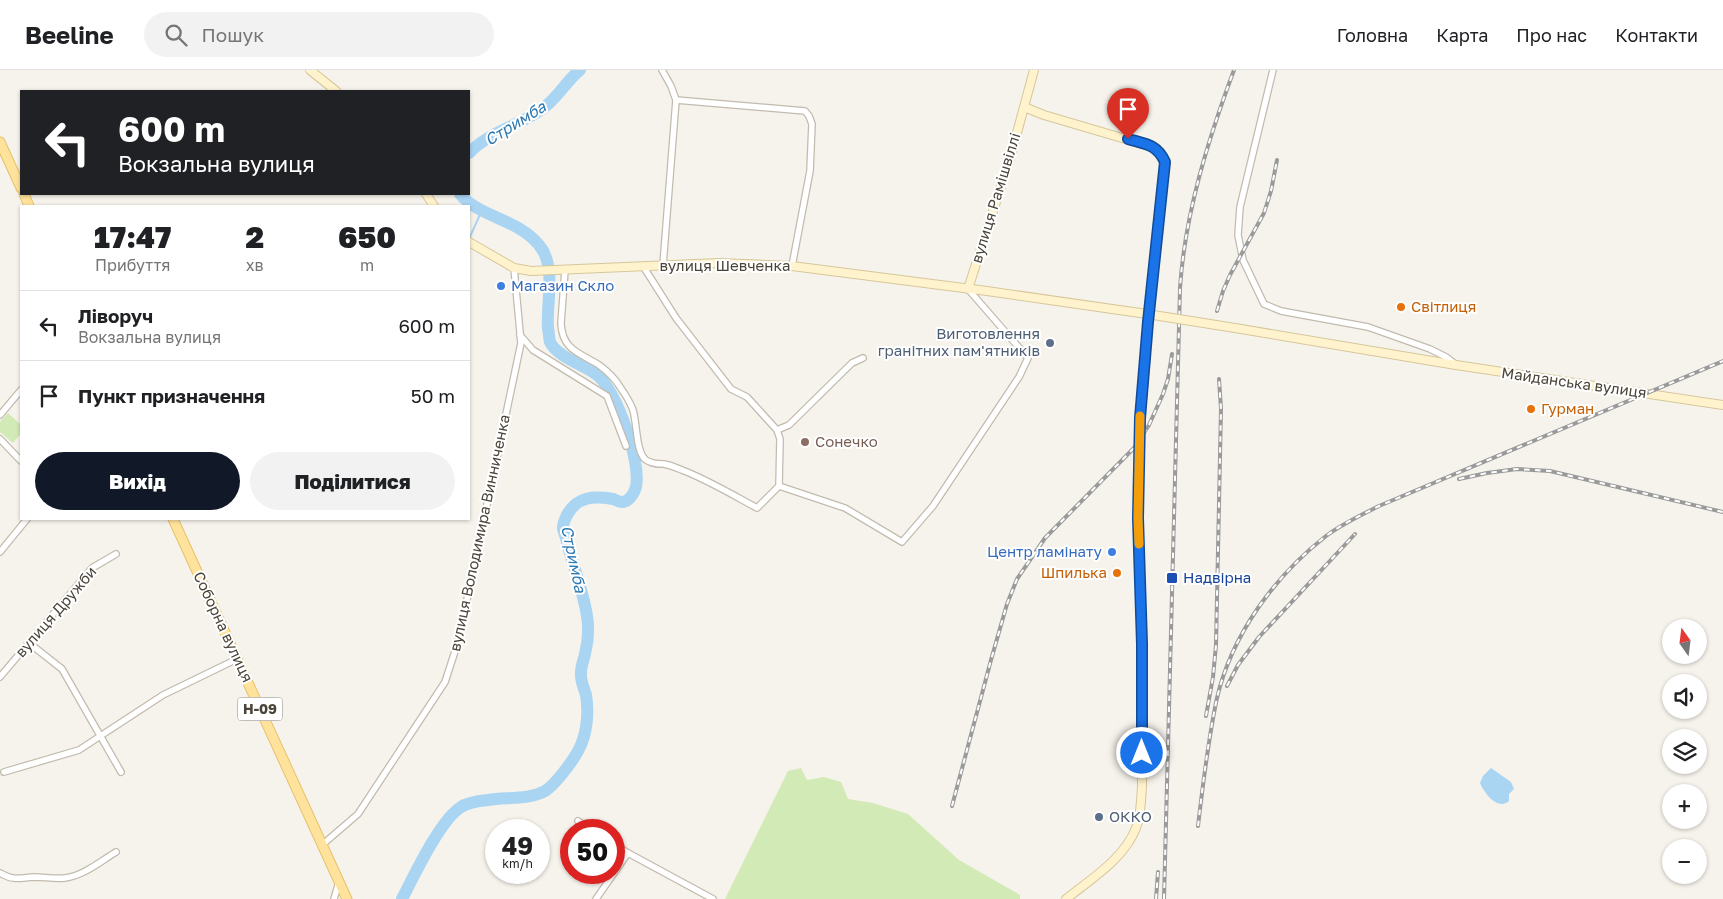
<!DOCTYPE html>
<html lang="uk">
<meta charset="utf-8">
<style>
:root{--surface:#fff;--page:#f2f2f2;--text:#202124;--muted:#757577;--line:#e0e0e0;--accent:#111827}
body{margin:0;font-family:"Golos Text",sans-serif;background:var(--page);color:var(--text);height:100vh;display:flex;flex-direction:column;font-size:19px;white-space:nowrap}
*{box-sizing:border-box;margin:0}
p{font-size:16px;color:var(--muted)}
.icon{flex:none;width:28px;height:28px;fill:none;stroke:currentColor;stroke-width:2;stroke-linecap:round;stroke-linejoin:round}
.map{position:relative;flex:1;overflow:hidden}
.drawer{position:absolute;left:20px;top:135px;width:450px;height:315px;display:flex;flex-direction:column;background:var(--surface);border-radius:0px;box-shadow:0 1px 4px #0004}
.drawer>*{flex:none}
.banner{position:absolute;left:20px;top:20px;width:450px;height:105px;border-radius:0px;box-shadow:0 1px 4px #0004;background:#202124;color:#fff;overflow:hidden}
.needle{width:32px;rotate:346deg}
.buttons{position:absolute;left:1662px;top:549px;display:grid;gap:10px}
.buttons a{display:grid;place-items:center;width:45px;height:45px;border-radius:50%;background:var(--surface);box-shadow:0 1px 4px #0004;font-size:25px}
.speed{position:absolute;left:485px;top:749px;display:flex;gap:10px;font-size:25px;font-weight:700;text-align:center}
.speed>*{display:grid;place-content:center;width:65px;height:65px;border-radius:50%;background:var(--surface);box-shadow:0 1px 4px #0004;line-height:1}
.speed small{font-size:12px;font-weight:400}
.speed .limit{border:8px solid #d22;background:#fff;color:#111}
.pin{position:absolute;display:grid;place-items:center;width:42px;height:42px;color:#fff;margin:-51px -21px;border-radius:50% 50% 50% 0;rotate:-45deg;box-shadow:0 0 5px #0007}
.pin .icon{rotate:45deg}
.me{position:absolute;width:55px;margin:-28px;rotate:0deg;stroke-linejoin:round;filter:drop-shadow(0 0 4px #0008)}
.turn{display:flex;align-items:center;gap:18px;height:105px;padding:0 15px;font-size:22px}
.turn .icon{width:65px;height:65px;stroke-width:2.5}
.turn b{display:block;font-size:35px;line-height:42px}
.eta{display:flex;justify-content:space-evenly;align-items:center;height:85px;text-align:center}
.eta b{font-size:30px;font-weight:800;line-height:35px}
.primary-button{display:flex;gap:10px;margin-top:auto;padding:10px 15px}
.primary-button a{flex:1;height:58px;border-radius:30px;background:var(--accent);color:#fff;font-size:20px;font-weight:800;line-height:58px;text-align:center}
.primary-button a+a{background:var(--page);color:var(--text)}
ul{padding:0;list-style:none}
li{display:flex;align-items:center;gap:15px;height:70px;padding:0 15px;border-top:1px solid var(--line)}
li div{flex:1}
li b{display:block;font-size:19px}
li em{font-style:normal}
header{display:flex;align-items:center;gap:30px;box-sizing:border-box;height:70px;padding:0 25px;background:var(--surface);border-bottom:1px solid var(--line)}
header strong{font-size:24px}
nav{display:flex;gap:28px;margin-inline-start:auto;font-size:18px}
.search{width:350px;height:45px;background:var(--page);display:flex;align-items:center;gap:12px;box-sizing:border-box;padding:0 18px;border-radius:28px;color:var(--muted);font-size:19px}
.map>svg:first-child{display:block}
.green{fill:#d2eab5}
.water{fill:#a9d4f2}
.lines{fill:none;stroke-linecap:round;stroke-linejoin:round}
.stream{stroke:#a9d4f2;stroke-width:2}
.river{stroke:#a9d4f2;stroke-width:12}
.street-casing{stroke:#c2bbae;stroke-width:8}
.secondary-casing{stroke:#d6c79b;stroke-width:10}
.primary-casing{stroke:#e6c16a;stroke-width:11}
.street{stroke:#fff;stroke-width:5.5}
.secondary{stroke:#fff3cd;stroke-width:8}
.primary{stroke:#ffe39c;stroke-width:9}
.rail-casing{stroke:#9a9a9a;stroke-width:4}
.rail{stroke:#fff;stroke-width:2;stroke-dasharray:5.5;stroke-linecap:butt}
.secondary-bridge-casing{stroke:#d6c79b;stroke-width:10;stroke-linecap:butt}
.secondary-bridge{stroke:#fff3cd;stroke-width:8}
.route-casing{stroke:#114b97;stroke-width:12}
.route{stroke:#1a73e8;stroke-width:9}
.slow{stroke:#f59e0b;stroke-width:9}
.shop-dot{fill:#3f7fe0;stroke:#fff;stroke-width:2}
.food-dot{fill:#e8710a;stroke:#fff;stroke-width:2}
.service-dot{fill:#5c6f8a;stroke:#fff;stroke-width:2}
.education-dot{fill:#8d6e63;stroke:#fff;stroke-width:2}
.transit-dot{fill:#1a4fb4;stroke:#fff;stroke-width:2}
.labels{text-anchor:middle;stroke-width:4;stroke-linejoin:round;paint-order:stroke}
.shield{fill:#fff;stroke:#817c74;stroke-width:1}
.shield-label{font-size:14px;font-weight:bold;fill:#4b4439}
.street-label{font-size:15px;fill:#4b4439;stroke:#fff}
.shop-label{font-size:15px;fill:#366cbe;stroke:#fff;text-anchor:start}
.food-label{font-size:15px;fill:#c56008;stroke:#fff;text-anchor:start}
.service-label{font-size:15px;fill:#4e5e75;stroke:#fff;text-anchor:end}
.education-label{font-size:15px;fill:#785e54;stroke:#fff;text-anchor:start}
.transit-label{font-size:15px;fill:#164399;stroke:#fff;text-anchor:start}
.water-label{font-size:16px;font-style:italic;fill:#2e7ab2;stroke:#fff}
</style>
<header>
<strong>Beeline</strong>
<div class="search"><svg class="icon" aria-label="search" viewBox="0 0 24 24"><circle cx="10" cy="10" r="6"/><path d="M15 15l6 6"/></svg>Пошук</div>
<nav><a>Головна</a><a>Карта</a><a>Про нас</a><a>Контакти</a></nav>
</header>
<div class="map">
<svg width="1723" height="829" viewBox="0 0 1723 829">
<rect width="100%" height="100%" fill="#f6f3ec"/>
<g class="green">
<polygon points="8,343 21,355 21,363 13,373 0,362 0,352"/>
<polygon points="801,698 807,710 824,707 841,712 848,729 873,733 908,744 959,790 1020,825 1020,829 725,829 788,701"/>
</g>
<path class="water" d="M1491 698 1511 712 1514 719 1509 724V731C1498 741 1484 723 1480 713L1483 706Z"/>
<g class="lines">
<polyline class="stream" points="469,169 482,140"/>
<g class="river">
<path d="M469 83C489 62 519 56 542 39 557 29 566 11 580 0"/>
<path d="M402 829C414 806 440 750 461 737 468 732 480 731 488 730 506 727 529 730 545 721 555 715 572 692 578 681 587 665 589 643 586 625 584 618 580 610 581 602 581 596 584 589 585 584 588 572 589 558 587 546 583 520 573 496 567 472 566 467 564 463 563 458 563 453 565 449 567 445 577 426 594 426 613 429 616 430 619 432 622 432 628 432 633 425 635 420 644 397 616 319 597 305 585 295 557 287 550 272 549 268 549 263 548 258 546 233 557 196 539 175 518 149 479 147 460 124"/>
</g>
<defs>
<g id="street">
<polyline points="662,0 671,16 676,30"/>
<polyline points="1273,0 1240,137 1238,165 1243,190 1264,234 1281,241 1368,257 1430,279 1446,287 1455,294"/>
<polyline points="663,195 676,30 805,41 809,46 812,54 810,101 792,196"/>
<path d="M565 200 561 253C562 280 580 283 599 295 607 301 615 308 620 317 625 324 630 332 633 340 637 353 636 383 646 390 652 394 658 394 664 394 670 395 677 398 682 400 708 410 733 425 757 438L779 416 780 369 777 360 747 327 731 319 676 248 643 196"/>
<polyline points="520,265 533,280 607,326 626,376"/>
<polyline points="0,345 21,320"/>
<polyline points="777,360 789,355 852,293 863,288"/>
<polyline points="0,369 21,391"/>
<polyline points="779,416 845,438 902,472 933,436 1019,307 1028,288 968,219"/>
<polyline points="0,482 27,449"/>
<polyline points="29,573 62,599 121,702"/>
<polyline points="0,607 92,498 116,484"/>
<polyline points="4,702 79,680 163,625 237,589"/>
<polyline points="578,751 592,760"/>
<polyline points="614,774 628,783 713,829"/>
<polyline points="322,775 358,744 445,612 458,572 521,273 514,198"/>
<path d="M0 803C14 811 19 808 34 807 44 807 54 809 65 808 83 806 101 791 116 782"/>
<polyline points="334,829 339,812"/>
<polyline points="596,829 628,783"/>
</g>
<g id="secondary">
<polyline points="310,0 336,21"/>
<path d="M1024 37 1044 45 1156 78 1161 83 1165 91 1148 252 1139 370 1138 448 1142 574V716C1141 730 1141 746 1136 758 1124 789 1091 809 1066 829"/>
<polyline points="426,124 434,136"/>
<polyline points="469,172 514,198 531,201 719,193 792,196 987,221 1147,244"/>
<polyline points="968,219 1011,85 1034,0"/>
<polyline points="1235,258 1456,295 1723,335"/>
</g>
<g id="primary">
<polyline points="0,72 21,118"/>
<polyline points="24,124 29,136"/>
<polyline points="173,449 347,829"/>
</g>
</defs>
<use href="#street" class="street-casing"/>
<use href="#secondary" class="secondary-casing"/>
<use href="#primary" class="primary-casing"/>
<use href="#street" class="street"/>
<use href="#secondary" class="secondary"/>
<use href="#primary" class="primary"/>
<defs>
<g id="rail">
<polyline points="1217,241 1223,221 1230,205 1264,143 1271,121 1277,90"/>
<polyline points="1459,409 1487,403 1517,399 1550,401 1723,442"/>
<polyline points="1227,616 1238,595 1259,567 1355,464"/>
<polyline points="1206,646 1213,607 1216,575 1221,339 1219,309"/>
<polyline points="952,736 991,590 1007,534 1017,509 1045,468 1134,378 1149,355 1163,324 1168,309 1172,284"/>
<path d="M1198 756C1203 713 1208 670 1217 628 1232 564 1275 506 1326 466 1342 454 1361 445 1379 436L1723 291"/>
<polyline points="1156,829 1158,802"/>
<path d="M1164 829 1180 218C1185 143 1208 70 1234 0"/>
</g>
</defs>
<use href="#rail" class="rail-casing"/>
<use href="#rail" class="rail"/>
<defs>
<polyline id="secondary-bridge" points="1147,244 1235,258"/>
</defs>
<use href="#secondary-bridge" class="secondary-bridge-casing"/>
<use href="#secondary-bridge" class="secondary-bridge"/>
</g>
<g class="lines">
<defs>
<path id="route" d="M1128 69C1145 74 1157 74 1165 92L1148 252 1140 348 1138 448 1142 574V683"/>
</defs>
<use href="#route" class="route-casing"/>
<use href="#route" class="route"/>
<polyline class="slow" points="1139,474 1138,448 1140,346"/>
</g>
<g class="shop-dot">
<circle cx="501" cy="216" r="5"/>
<circle cx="1112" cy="482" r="5"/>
</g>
<g class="food-dot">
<circle cx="1401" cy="237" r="5"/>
<circle cx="1531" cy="339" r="5"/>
<circle cx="1117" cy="503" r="5"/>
</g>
<g class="service-dot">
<circle cx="1050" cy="273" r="5"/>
<circle cx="1099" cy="747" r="5"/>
</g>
<circle class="education-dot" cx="805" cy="372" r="5"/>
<rect class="transit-dot" x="1166" y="502" width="12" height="12" rx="2.5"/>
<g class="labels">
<rect class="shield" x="237.5" y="627.5" width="45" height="23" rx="4"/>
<g class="shield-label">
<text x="260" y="644">Н-09</text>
</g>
<g class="street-label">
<text transform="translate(996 128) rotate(-73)" y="5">вулиця Рамішвіллі</text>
<text x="725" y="201">вулиця Шевченка</text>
<text transform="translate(1574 313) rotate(8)" y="5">Майданська вулиця</text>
<text transform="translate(480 463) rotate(-78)" y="5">вулиця Володимира Винниченка</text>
<text transform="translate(56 542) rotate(-49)" y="5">вулиця Дружби</text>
<text transform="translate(223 557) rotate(65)" y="5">Соборна вулиця</text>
</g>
<g class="shop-label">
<text x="511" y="221">Магазин Скло</text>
<text x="1102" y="487" text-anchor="end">Центр ламінату</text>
</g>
<g class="food-label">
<text x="1411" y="242">Світлиця</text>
<text x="1541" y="344">Гурман</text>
<text x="1107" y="508" text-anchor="end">Шпилька</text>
</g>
<g class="service-label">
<text x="1040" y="269">Виготовлення<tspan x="1040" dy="17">гранітних пам'ятників</tspan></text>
<text x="1109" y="752" text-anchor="start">ОККО</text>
</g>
<g class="education-label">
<text x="815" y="377">Сонечко</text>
</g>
<g class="transit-label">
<text x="1183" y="513">Надвірна</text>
</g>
<g class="water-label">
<text transform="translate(515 53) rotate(-32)" y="6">Стримба</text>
<text transform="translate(574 489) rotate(78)" y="6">Стримба</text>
</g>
</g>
</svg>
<div class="buttons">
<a><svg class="needle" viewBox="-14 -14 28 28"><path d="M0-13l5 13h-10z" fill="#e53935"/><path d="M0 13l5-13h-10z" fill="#757577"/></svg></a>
<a><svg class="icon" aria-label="sound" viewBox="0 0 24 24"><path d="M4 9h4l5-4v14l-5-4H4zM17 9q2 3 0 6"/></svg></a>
<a><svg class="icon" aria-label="layers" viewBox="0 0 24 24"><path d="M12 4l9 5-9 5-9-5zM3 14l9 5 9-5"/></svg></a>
<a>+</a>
<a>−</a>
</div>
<div class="speed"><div>49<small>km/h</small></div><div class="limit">50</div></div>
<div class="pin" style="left:1128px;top:69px;background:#d93025"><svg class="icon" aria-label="arrive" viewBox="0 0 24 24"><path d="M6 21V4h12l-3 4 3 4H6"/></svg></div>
<svg class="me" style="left:1142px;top:683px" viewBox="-20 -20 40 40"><circle r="17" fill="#1a73e8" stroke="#fff" stroke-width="3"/><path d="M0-11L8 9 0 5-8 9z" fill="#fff"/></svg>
<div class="banner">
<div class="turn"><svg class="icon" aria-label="left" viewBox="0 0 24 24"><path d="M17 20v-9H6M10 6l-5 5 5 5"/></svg><div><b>600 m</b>Вокзальна вулиця</div></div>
</div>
<section class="drawer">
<div class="eta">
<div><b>17:47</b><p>Прибуття</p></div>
<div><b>2</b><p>хв</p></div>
<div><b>650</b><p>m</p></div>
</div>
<ul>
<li><svg class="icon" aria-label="left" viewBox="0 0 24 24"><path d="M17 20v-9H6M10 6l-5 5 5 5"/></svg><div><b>Ліворуч</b><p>Вокзальна вулиця</p></div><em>600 m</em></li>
<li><svg class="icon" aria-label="arrive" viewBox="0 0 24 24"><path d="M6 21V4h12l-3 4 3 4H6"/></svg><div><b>Пункт призначення</b></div><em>50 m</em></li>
</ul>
<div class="primary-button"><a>Вихід</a><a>Поділитися</a></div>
</section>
</div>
